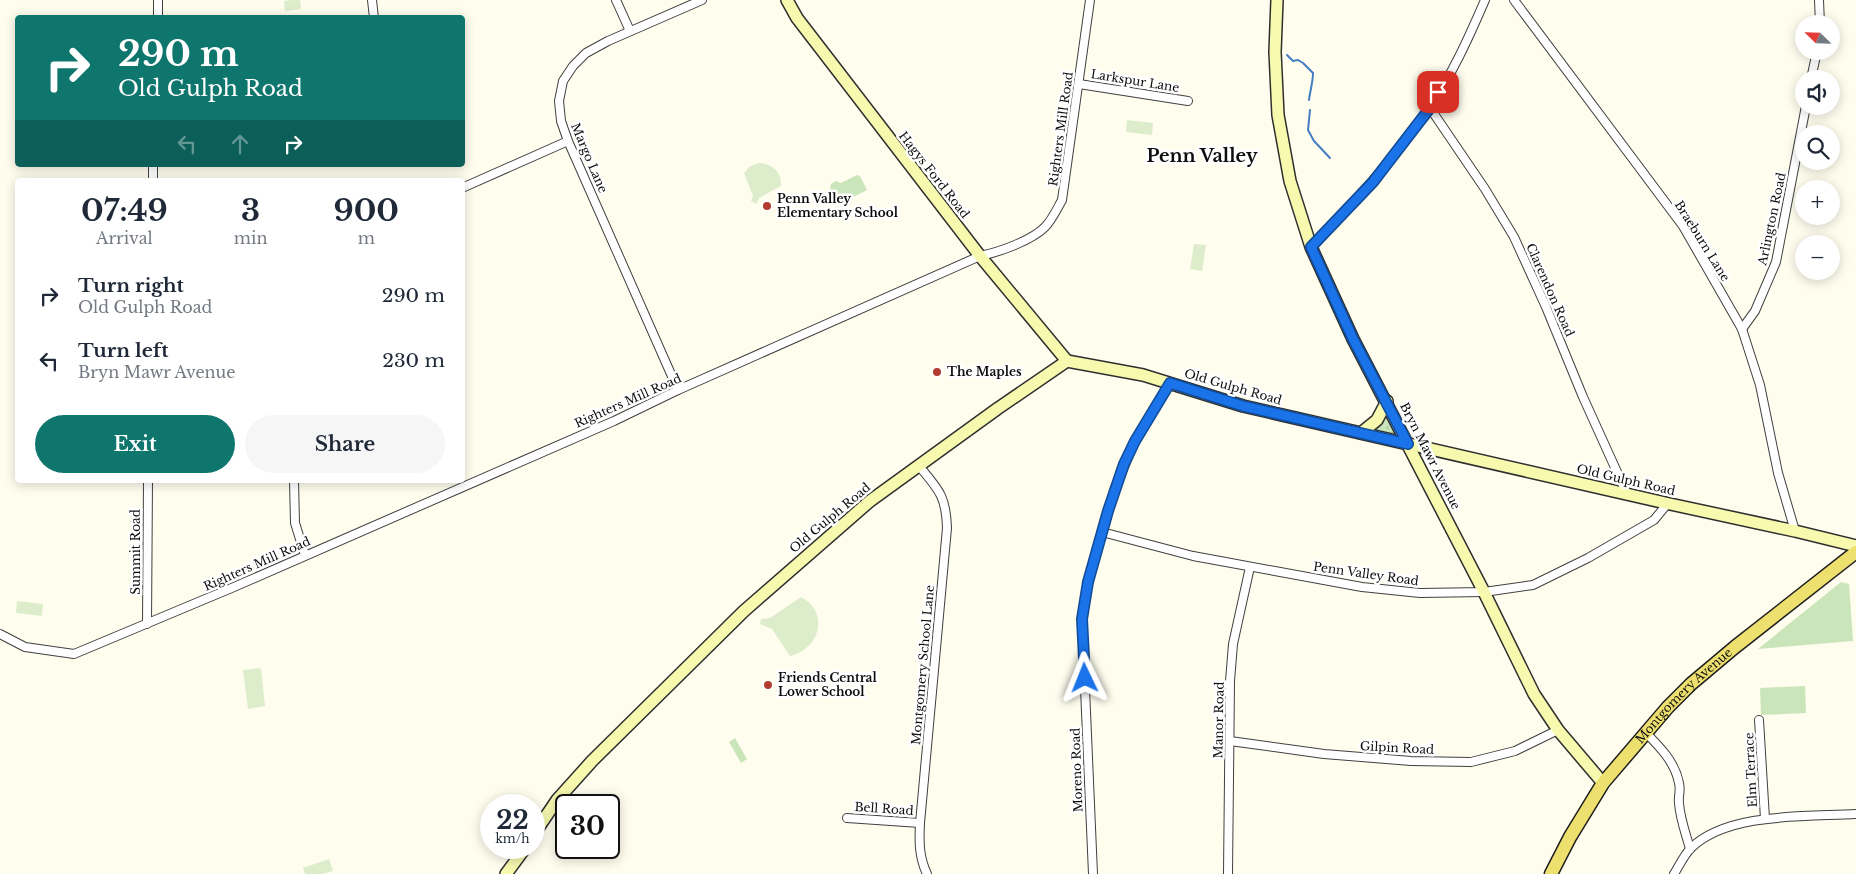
<!DOCTYPE html>
<meta charset="utf-8">
<style>
:root{--surface:#fff;--page:#f6f6f7;--text:#1f2937;--muted:#747a83;--accent:#0f766e}
body{margin:0;font-family:"Libre Baskerville",serif;background:var(--page);color:var(--text);height:100vh;display:flex;flex-direction:column;font-size:19px;white-space:nowrap}
*{box-sizing:border-box;margin:0}
p{font-size:16px;color:var(--muted)}
.icon{flex:none;width:28px;height:28px;fill:none;stroke:currentColor;stroke-width:2;stroke-linecap:round;stroke-linejoin:round}
.map{position:relative;flex:1;overflow:hidden}
.details{position:absolute;left:15px;top:178px;width:450px;height:305px;display:flex;flex-direction:column;background:var(--surface);border-radius:5px;box-shadow:0 2px 12px #0003}
.details>*{flex:none}
.banner{position:absolute;left:15px;top:15px;width:450px;height:152px;border-radius:5px;box-shadow:0 2px 12px #0003;background:#0f766e;color:#fff;overflow:hidden}
.needle{width:32px;rotate:293deg}
.controls{position:absolute;left:1795px;top:15px;display:grid;gap:10px}
.controls a{display:grid;place-items:center;width:45px;height:45px;border-radius:50%;background:var(--surface);box-shadow:0 2px 12px #0003;font-size:25px}
.speed{position:absolute;left:480px;top:794px;display:flex;gap:10px;font-size:25px;font-weight:700;text-align:center}
.speed>*{display:grid;place-content:center;width:65px;height:65px;border-radius:50%;background:var(--surface);box-shadow:0 2px 12px #0003;line-height:1}
.speed small{font-size:12px;font-weight:400}
.speed .limit{border:2px solid #111;border-radius:8px;background:#fff;color:#111}
.pin{position:absolute;display:grid;place-items:center;width:42px;height:42px;color:#fff;margin:-21px;border-radius:10px;box-shadow:0 2px 8px #0006}
.me{position:absolute;width:55px;margin:-28px;rotate:358deg;stroke-linejoin:round;filter:drop-shadow(0 0 4px #0008)}
.turn{display:flex;align-items:center;gap:18px;height:105px;padding:0 20px;font-size:22px}
.turn .icon{width:65px;height:65px;stroke-width:2.5}
.turn b{display:block;font-size:35px;line-height:42px}
.lanes{display:flex;align-items:center;height:48px;padding:0 20px;background:#0003;justify-content:center;gap:25px;direction:ltr}
.lanes .off{opacity:.35}
.eta{display:flex;justify-content:space-evenly;align-items:center;height:85px;text-align:center}
.eta b{font-size:30px;font-weight:700;line-height:35px}
.button{display:flex;gap:10px;margin-top:auto;padding:10px 20px}
.button a{flex:1;height:58px;border-radius:30px;background:var(--accent);color:#fff;font-size:20px;font-weight:700;line-height:58px;text-align:center}
.button a+a{background:var(--page);color:var(--text)}
ul{padding:0;list-style:none}
li{display:flex;align-items:center;gap:15px;height:65px;padding:0 20px}
li div{flex:1}
li b{display:block;font-size:19px}
li em{font-style:normal}
.map>svg:first-child{display:block}
.park{fill:#cbe5bb}
.garden{fill:url(#garden-dots)}
.pitch{fill:#ddedcc}
.lines{fill:none;stroke-linecap:round;stroke-linejoin:round}
.stream{stroke:#447ec2;stroke-width:2}
.street-casing{stroke:#404040;stroke-width:10}
.secondary-casing{stroke:#2f2f2f;stroke-width:14}
.primary-casing{stroke:#1e1e1e;stroke-width:15}
.street{stroke:#fff;stroke-width:8}
.secondary{stroke:#f6f9ae;stroke-width:11}
.primary{stroke:#eee06e;stroke-width:12}
.route-casing{stroke:#114b97;stroke-width:12}
.route{stroke:#1a73e8;stroke-width:9}
.poi-dot{fill:#b23c30;stroke:#fff;stroke-width:2}
.labels{text-anchor:middle;stroke-width:5;stroke-linejoin:round;paint-order:stroke}
.street-label{font-size:12px;fill:#0d0d0d;stroke:#fff}
.poi-label{font-size:12px;font-weight:bold;fill:#0d0d0d;stroke:#fff;text-anchor:start}
.district-label{font-size:18px;font-weight:bold;fill:#0d0d0d;stroke:#fff}
</style>
<div class="map">
<svg width="1856" height="874" viewBox="0 0 1856 874">
<defs>
<pattern id="garden-dots" width="8" height="8" patternUnits="userSpaceOnUse" patternTransform="scale(1.25)"><rect width="8" height="8" fill="#cbe5bb"/><path d="M2 2h.1M6 6h.1" fill="none" stroke="#adc3a0" stroke-width="1.8" stroke-linecap="round"/></pattern>
</defs>
<rect width="100%" height="100%" fill="#fefdee"/>
<g class="park">
<path d="M857 175 860 176 867 190 839 204C832 200 829 192 831 184L836 181 841 183Z"/>
<polygon points="1841,582 1849,584 1853,641 1758,649"/>
<polygon points="1805,686 1806,713 1761,715 1760,688"/>
<polygon points="735,738 747,759 741,763 729,742"/>
</g>
<polygon class="garden" points="1385,415 1387,415 1395,432 1392,435 1374,431 1374,428"/>
<g class="pitch">
<polygon points="291,0 300,0 301,9 285,11 284,1"/>
<polygon points="1127,120 1153,123 1152,135 1126,132"/>
<path d="M759 163C773 164 782 173 781 186L759 198 756 204 751 201 753 196 744 173 749 167Z"/>
<polygon points="1194,244 1206,245 1202,271 1190,269"/>
<path d="M801 597C830 612 820 649 790 656L772 629 760 624 761 619 770 618Z"/>
<polygon points="17,601 43,604 42,616 16,613"/>
<polygon points="261,668 265,706 248,709 243,670"/>
<polygon points="329,859 333,871 322,874 305,874 303,868"/>
</g>
<g class="lines">
<g class="stream">
<path d="M1287 55 1293 61 1298 60 1303 63 1313 73C1313 82 1310 91 1309 100"/>
<polyline points="1310,110 1308,130 1314,141 1330,158"/>
</g>
<defs>
<g id="street">
<polyline points="372,0 374,18"/>
<polyline points="616,0 630,31"/>
<polyline points="1514,0 1683,226 1742,329 1760,385 1778,473 1795,531"/>
<polyline points="1819,0 1820,24"/>
<polyline points="158,18 158,0"/>
<polyline points="1811,79 1817,51"/>
<polyline points="1079,84 1188,101"/>
<polyline points="1430,108 1485,189 1514,237 1546,307 1583,397 1627,494"/>
<polyline points="153,180 153,165"/>
<polyline points="462,188 568,141"/>
<path d="M1311 247C1353 203 1395 159 1429 108 1452 75 1469 37 1485 0"/>
<polyline points="1742,329 1755,311 1776,262 1806,106"/>
<polyline points="678,390 568,141 561,121 559,101 563,81 573,66 586,53 608,41 702,0"/>
<path d="M919 466C939 490 946 496 947 528L920 823C919 842 919 857 927 874"/>
<polyline points="294,480 295,523 305,555"/>
<polyline points="1102,532 1193,556 1362,587 1420,593 1484,592 1533,585 1588,558 1654,520 1668,503"/>
<polyline points="147,624 148,480"/>
<path d="M0 634 25 647 74 654 234 587 614 421 678 390 980 256C999 252 1031 241 1045 227 1052 220 1057 209 1062 200L1090 0"/>
<polyline points="1759,720 1765,819"/>
<path d="M1645 732C1660 747 1675 762 1679 783 1681 790 1678 797 1679 803 1680 819 1686 834 1690 849"/>
<polyline points="1230,741 1324,754 1411,761 1471,762 1515,751 1558,730"/>
<polyline points="847,818 920,823"/>
<polyline points="1093,874 1082,619 1088,582 1115,488 1135,441 1170,383"/>
<polyline points="1228,874 1230,681 1233,644 1250,567"/>
<path d="M1674 874C1679 866 1684 855 1691 848 1728 812 1807 817 1856 814"/>
</g>
<g id="secondary">
<polyline points="787,0 797,18 980,256 1067,361"/>
<polyline points="1277,0 1275,52 1278,115 1290,181 1311,247 1353,339 1484,592 1534,694 1558,730 1603,783"/>
<polyline points="1361,433 1377,420 1387,401"/>
<polyline points="534,834 557,800 592,761 744,611 870,501 997,409 1067,361 1143,375 1243,406 1670,504 1795,531 1856,546"/>
<polyline points="506,874 525,848"/>
</g>
<g id="primary">
<path id="s1" d="M1551 874 1570 837 1603 783 1668 707 1691 684 1735 647 1856 552"/>
</g>
</defs>
<use href="#street" class="street-casing"/>
<use href="#secondary" class="secondary-casing"/>
<use href="#primary" class="primary-casing"/>
<use href="#street" class="street"/>
<use href="#secondary" class="secondary"/>
<use href="#primary" class="primary"/>
</g>
<g class="lines">
<defs>
<polyline id="route" points="1085,678 1082,619 1088,582 1108,511 1124,464 1135,441 1170,383 1243,406 1408,444 1353,339 1311,247 1373,182 1430,108 1438,92"/>
</defs>
<use href="#route" class="route-casing"/>
<use href="#route" class="route"/>
</g>
<g class="poi-dot">
<circle cx="767" cy="206" r="5"/>
<circle cx="937" cy="372" r="5"/>
<circle cx="768" cy="685" r="5"/>
</g>
<g class="labels">
<g class="street-label">
<text transform="translate(1135 81) rotate(9)" y="4">Larkspur Lane</text>
<text transform="translate(1061 129) rotate(-82)" y="4">Righters Mill Road</text>
<text transform="translate(589 158) rotate(67)" y="4">Margo Lane</text>
<text transform="translate(934 175) rotate(52)" y="4">Hagys Ford Road</text>
<text transform="translate(1772 219) rotate(-78)" y="4">Arlington Road</text>
<text transform="translate(1702 241) rotate(58)" y="4">Braeburn Lane</text>
<text transform="translate(1550 290) rotate(66)" y="4">Clarendon Road</text>
<text transform="translate(1233 387) rotate(16)" y="4">Old Gulph Road</text>
<text transform="translate(628 401) rotate(-24)" y="4">Righters Mill Road</text>
<text transform="translate(1430 456) rotate(63)" y="4">Bryn Mawr Avenue</text>
<text transform="translate(1626 480) rotate(13)" y="4">Old Gulph Road</text>
<text transform="translate(830 518) rotate(-40)" y="4">Old Gulph Road</text>
<text transform="translate(136 552) rotate(-90)" y="4">Summit Road</text>
<text transform="translate(257 564) rotate(-24)" y="4">Righters Mill Road</text>
<text transform="translate(1366 574) rotate(8)" y="4">Penn Valley Road</text>
<text transform="translate(923 665) rotate(-85)" y="4">Montgomery School Lane</text>
<text dy="4" stroke="none"><textPath href="#s1" startOffset="224">Montgomery Avenue</textPath></text>
<text transform="translate(1219 720) rotate(-89)" y="4">Manor Road</text>
<text transform="translate(1397 748) rotate(3)" y="4">Gilpin Road</text>
<text transform="translate(1077 770) rotate(-92)" y="4">Moreno Road</text>
<text transform="translate(1751 770) rotate(-93)" y="4">Elm Terrace</text>
<text transform="translate(884 809) rotate(4)" y="4">Bell Road</text>
</g>
<g class="poi-label">
<text x="777" y="203">Penn Valley<tspan x="777" dy="14">Elementary School</tspan></text>
<text x="947" y="376">The Maples</text>
<text x="778" y="682">Friends Central<tspan x="778" dy="14">Lower School</tspan></text>
</g>
<g class="district-label">
<text x="1202" y="162">Penn Valley</text>
</g>
</g>
</svg>
<div class="controls">
<a><svg class="needle" viewBox="-14 -14 28 28"><path d="M0-13l5 13h-10z" fill="#e53935"/><path d="M0 13l5-13h-10z" fill="#747a83"/></svg></a>
<a><svg class="icon" aria-label="sound" viewBox="0 0 24 24"><path d="M4 9h4l5-4v14l-5-4H4zM17 9q2 3 0 6"/></svg></a>
<a><svg class="icon" aria-label="search" viewBox="0 0 24 24"><circle cx="10" cy="10" r="6"/><path d="M15 15l6 6"/></svg></a>
<a>+</a>
<a>−</a>
</div>
<div class="speed"><div>22<small>km/h</small></div><div class="limit">30</div></div>
<div class="pin" style="left:1438px;top:92px;background:#d93025"><svg class="icon" aria-label="arrive" viewBox="0 0 24 24"><path d="M6 21V4h12l-3 4 3 4H6"/></svg></div>
<svg class="me" style="left:1085px;top:678px" viewBox="-20 -20 40 40"><path d="M0-17L14 15 0 8-14 15z" fill="#1a73e8" stroke="#fff" stroke-width="4"/></svg>
<div class="banner">
<div class="turn"><svg class="icon" aria-label="right" viewBox="0 0 24 24"><path d="M7 20v-9h11M14 6l5 5-5 5"/></svg><div><b>290 m</b>Old Gulph Road</div></div>
<div class="lanes"><svg class="icon off" aria-label="left" viewBox="0 0 24 24"><path d="M17 20v-9H6M10 6l-5 5 5 5"/></svg><svg class="icon off" aria-label="ahead" viewBox="0 0 24 24"><path d="M12 20V5M6 11l6-6 6 6"/></svg><svg class="icon" aria-label="right" viewBox="0 0 24 24"><path d="M7 20v-9h11M14 6l5 5-5 5"/></svg></div>
</div>
<section class="details">
<div class="eta">
<div><b>07:49</b><p>Arrival</p></div>
<div><b>3</b><p>min</p></div>
<div><b>900</b><p>m</p></div>
</div>
<ul>
<li><svg class="icon" aria-label="right" viewBox="0 0 24 24"><path d="M7 20v-9h11M14 6l5 5-5 5"/></svg><div><b>Turn right</b><p>Old Gulph Road</p></div><em>290 m</em></li>
<li><svg class="icon" aria-label="left" viewBox="0 0 24 24"><path d="M17 20v-9H6M10 6l-5 5 5 5"/></svg><div><b>Turn left</b><p>Bryn Mawr Avenue</p></div><em>230 m</em></li>
</ul>
<div class="button"><a>Exit</a><a>Share</a></div>
</section>
</div>
